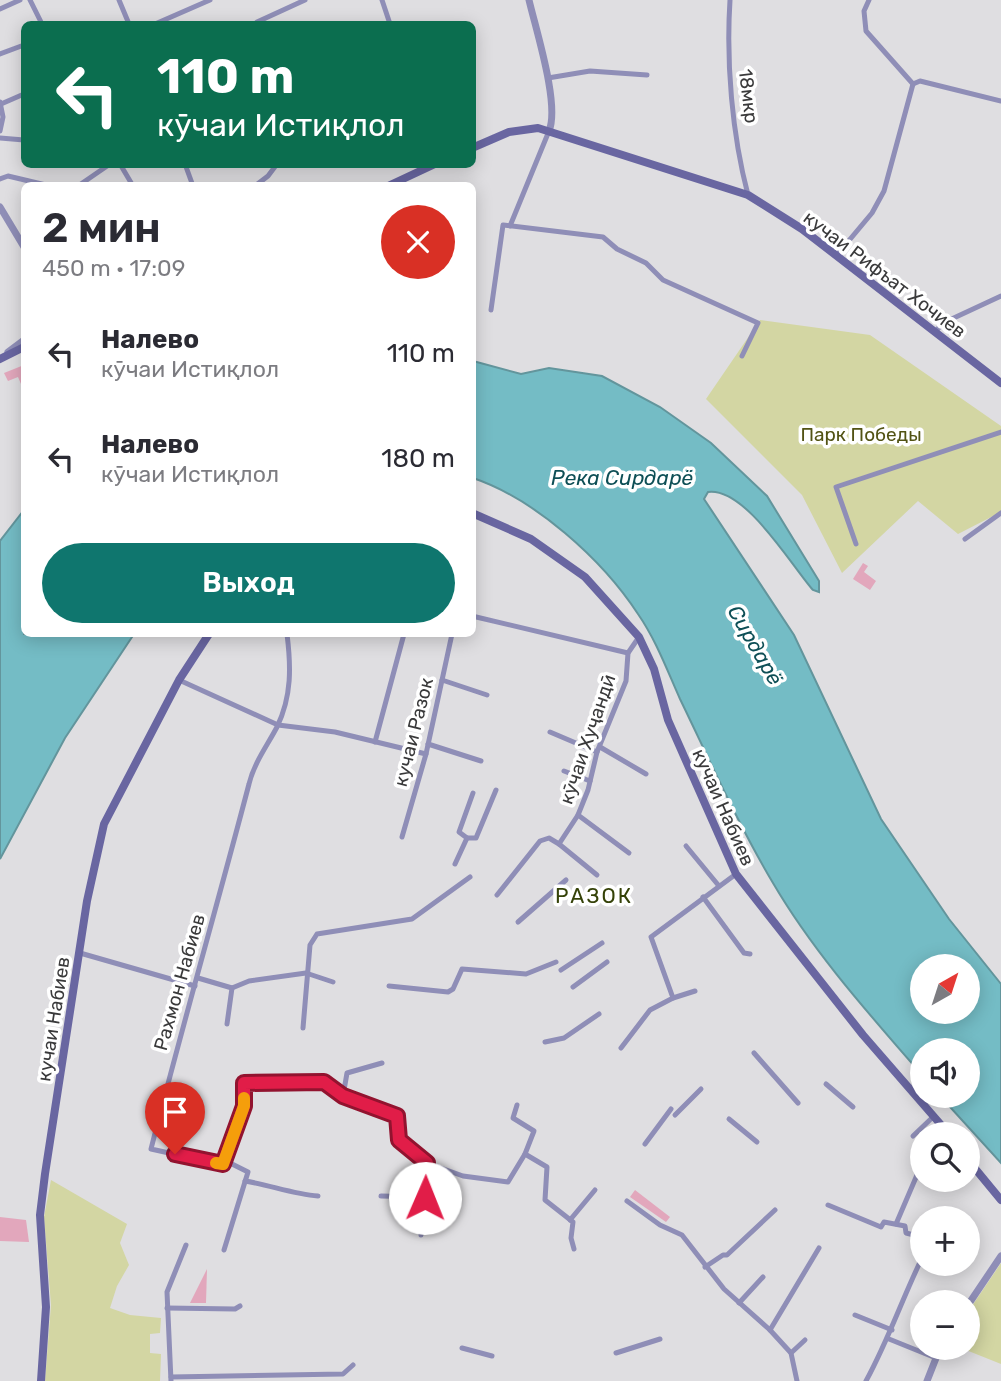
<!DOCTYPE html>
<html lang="ru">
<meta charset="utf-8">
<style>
:root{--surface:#fff;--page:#f7f7f7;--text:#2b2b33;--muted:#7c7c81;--accent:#0f766e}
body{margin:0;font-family:Rubik,sans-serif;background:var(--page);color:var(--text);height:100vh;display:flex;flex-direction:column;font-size:26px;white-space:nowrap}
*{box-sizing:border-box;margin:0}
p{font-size:23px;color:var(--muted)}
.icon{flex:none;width:38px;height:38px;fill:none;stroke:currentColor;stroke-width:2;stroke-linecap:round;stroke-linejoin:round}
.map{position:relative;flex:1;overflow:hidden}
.panel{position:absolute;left:21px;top:182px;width:455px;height:455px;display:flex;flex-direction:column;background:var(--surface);border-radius:10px;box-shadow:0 4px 18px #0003}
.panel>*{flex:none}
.top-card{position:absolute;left:21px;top:21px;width:455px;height:147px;border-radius:10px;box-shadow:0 4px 18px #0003;background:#0b6e4f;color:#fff;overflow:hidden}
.needle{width:46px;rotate:39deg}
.fabs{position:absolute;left:910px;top:954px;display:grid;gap:14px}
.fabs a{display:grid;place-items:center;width:70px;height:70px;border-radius:50%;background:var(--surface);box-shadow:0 4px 18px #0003;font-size:35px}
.pin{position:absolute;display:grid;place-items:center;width:60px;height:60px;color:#fff;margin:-72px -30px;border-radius:50% 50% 50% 0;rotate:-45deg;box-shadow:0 0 7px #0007}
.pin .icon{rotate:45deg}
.me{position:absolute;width:77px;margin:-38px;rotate:1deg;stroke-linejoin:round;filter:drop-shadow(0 0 5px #0008)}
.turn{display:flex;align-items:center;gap:24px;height:147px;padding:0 21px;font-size:32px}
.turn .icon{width:91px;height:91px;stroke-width:2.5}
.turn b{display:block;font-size:49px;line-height:60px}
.round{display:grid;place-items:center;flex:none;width:74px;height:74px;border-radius:37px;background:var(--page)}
.head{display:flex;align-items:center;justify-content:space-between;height:119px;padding:0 21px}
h1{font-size:42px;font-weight:600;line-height:52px}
.action{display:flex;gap:14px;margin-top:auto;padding:14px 21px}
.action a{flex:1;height:80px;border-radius:42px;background:var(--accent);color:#fff;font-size:28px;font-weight:600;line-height:80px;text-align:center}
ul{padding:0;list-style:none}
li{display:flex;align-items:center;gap:21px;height:105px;padding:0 21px}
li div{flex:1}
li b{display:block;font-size:26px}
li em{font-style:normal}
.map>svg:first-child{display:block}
.green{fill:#d3d6a3}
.water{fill:#74bcc5;stroke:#63959c;stroke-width:2;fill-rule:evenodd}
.building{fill:#e2a7bc}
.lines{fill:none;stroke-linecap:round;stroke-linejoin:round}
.minor{stroke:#8f8eb7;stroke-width:5}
.tertiary{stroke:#8f8eb7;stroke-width:7}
.secondary{stroke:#6966a1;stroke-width:8}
.route-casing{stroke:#92132f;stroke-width:18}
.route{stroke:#e11d48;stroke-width:12}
.slow{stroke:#f59e0b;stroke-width:12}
.labels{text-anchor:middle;stroke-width:7;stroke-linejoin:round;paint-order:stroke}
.street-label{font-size:19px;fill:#3a3a3b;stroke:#fff}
.park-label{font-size:19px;fill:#525314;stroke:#fff}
.water-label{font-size:21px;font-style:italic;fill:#0e4f56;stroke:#fff}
.neighbourhood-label{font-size:21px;letter-spacing:2px;fill:#354208;stroke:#fff}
</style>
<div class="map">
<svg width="1001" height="1381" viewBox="0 0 1001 1381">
<rect width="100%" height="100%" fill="#dfdee1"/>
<g class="green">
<polygon points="760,320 870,335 1001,426 1001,512 958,534 918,501 842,573 802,495 706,399"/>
<polygon points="51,1180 127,1224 120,1243 129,1265 117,1286 110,1308 130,1315 161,1318 160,1333 150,1334 150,1353 161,1354 160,1381 45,1381 51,1305 44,1217"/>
<polygon points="1001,1263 1001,1364 961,1348 968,1348 968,1312"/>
</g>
<g class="water">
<path d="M473 361 521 374 549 368 602 376 660 407 711 443 767 496 819 581V592L813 590C791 565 745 487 708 492L704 499 794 635 881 819 949 919 1001 984V1163L940 1096H968V1050H922V1075C870 1015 814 953 773 883 738 824 710 761 680 699 667 670 656 640 638 614 602 559 535 499 473 478ZM922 966H968V1012H922Z"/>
<polygon points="24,510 24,634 134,634 65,738 0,859 0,541"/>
</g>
<g class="building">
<polygon points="24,365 24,382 21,384 18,377 8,381 4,373"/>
<polygon points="863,563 868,566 864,572 876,581 870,590 853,579"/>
<polygon points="635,1190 670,1217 666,1222 630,1197"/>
<polygon points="0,1217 26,1220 29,1242 0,1241"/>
<polygon points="207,1269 206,1303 190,1303"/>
</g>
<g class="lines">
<g class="minor">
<polyline points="30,0 42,24"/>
<polyline points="119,0 129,24"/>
<polyline points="382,0 390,24"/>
<path d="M730 0C726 62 732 134 748 195"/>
<polyline points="0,9 20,0"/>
<polyline points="257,22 305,0"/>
<polyline points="155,24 210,0"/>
<polyline points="0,54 24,45"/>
<polyline points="548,78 590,71 647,75"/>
<polyline points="913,84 920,81 1001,101"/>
<polyline points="0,102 3,117 0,131"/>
<polyline points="1,104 24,94"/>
<polyline points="0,138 24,140"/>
<polyline points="120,164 133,186"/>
<polyline points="185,164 193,186"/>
<polyline points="0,179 8,176 50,186"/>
<polyline points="78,186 110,164"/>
<polyline points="255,186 268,176 277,164"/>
<polyline points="510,226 549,131"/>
<polyline points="836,256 872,213 884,191 913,84 866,31 864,11 869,0"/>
<polyline points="491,310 503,225 603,237 617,249 646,263 663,280 758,323 742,356"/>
<polyline points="935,332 943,323 1001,296"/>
<polyline points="965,539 1001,513"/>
<polyline points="856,544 836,487 1001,432"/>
<polyline points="472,616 628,653"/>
<polyline points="179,680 278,725 335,732 426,754"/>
<polyline points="442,680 487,695"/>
<polyline points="550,732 597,752"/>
<polyline points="375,742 404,634"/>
<polyline points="428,744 481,761"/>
<polyline points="600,747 646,774"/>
<polyline points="564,771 590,781"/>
<polyline points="578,815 629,853"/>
<polyline points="402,837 426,754 452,634"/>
<polyline points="467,838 476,838 496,790"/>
<polyline points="559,844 597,875"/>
<polyline points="686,846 719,886"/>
<polyline points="455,864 467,838 459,832 473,793"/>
<polyline points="497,895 540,841 549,838 559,844 578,815 588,790 597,752 626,681 628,653 639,637"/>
<polyline points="703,897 744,953 750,954"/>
<polyline points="518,922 566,880"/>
<polyline points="80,953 195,986"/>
<polyline points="561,970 602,943"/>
<polyline points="198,978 232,988 249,981 306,973 333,982"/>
<polyline points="389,986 448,992 453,989 462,969 526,974 556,962"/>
<polyline points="573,987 607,962"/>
<polyline points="673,998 695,991"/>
<polyline points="227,1024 232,988"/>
<polyline points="303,1028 310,945 317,934 412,919 470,877"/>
<polyline points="545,1042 564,1038 599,1014"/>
<polyline points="621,1048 650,1010 673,998 651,937 736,874"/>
<polyline points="754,1053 798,1103"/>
<polyline points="826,1084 853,1107"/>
<polyline points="343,1096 347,1073 382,1063"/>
<polyline points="517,1105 513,1118 534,1131 525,1154"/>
<polyline points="675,1115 701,1089"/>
<polyline points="729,1119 757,1142"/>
<polyline points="913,1136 934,1116"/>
<polyline points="645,1144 671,1109"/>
<path d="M224 1160 223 1165 151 1149C182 1027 217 906 249 784 254 763 267 746 277 727 292 696 291 666 287 634"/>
<path d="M245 1181C270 1185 293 1194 318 1196"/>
<polyline points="381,1196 425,1197 427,1163"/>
<polyline points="627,1201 660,1225 682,1235 724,1289 770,1330 791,1353 797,1381"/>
<polyline points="828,1205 881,1227 884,1222 905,1226 906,1233 922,1237"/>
<polyline points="570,1220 595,1190"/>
<polyline points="896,1224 917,1175"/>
<polyline points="421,1235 425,1197"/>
<polyline points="224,1250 248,1172 224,1160 244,1106 244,1083 324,1082 343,1096 397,1116 399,1140 427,1163 463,1176 508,1182 525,1154 547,1167 545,1200 573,1222 571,1238 574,1249"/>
<polyline points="705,1267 723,1255 727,1255 775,1210"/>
<polyline points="739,1303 763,1277"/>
<polyline points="167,1308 235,1309 240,1306"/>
<polyline points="855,1315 892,1330"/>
<polyline points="770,1330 819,1248"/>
<polyline points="889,1339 936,1358"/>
<polyline points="462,1348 492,1356"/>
<polyline points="616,1353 660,1339"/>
<polyline points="791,1353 805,1340"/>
<polyline points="171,1377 343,1374 353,1365"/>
<polyline points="171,1381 167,1292 186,1245"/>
<path d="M866 1381C888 1341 902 1299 922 1258"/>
</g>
<g class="tertiary">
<path d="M529 0C536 30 560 105 549 131"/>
<polyline points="0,207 24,247"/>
<polyline points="8,352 24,340"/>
<polyline points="968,1305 1001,1256"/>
<polyline points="927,1381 940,1348"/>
</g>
<g class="secondary">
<polyline points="472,148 509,132 538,128 748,195 802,229 1001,383"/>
<polyline points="388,186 435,164"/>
<polyline points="0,359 24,347"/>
<polyline points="472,513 531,539 585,577 639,637 654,669 668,720 736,874 863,1035 949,1134"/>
<polyline points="968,1160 1001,1200"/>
<polyline points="41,1381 46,1307 40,1215 45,1174 87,901 104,824 179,680 209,634"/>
</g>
</g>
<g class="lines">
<defs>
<polyline id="route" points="175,1154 223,1164 244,1106 244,1083 324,1082 343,1096 397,1116 399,1140 427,1163 425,1198"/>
</defs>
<use href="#route" class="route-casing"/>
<use href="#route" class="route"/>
<polyline class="slow" points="216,1163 223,1164 244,1106 244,1098"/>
</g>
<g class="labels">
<g class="street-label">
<text transform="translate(749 96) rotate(83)" y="7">18мкр</text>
<text transform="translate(885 274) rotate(37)" y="7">кучаи Рифъат Хочиев</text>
<text transform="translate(413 732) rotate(-76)" y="7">кучаи Разок</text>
<text transform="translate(587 739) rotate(-71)" y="7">кӯчаи Хуҷандӣ</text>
<text transform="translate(724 807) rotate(66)" y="7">кучаи Набиев</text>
<text transform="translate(179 982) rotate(-74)" y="7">Рахмон Набиев</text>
<text transform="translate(53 1019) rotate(-81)" y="7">кучаи Набиев</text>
</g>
<g class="park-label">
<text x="861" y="441">Парк Победы</text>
</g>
<g class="water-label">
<text x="622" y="485">Река Сирдарё</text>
<text transform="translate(755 645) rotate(60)" y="7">Сирдарё</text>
</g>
<g class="neighbourhood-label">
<text x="594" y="903">РАЗОК</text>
</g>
</g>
</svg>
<div class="fabs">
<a><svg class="needle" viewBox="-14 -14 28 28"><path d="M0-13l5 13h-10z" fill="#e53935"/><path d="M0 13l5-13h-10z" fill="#7c7c81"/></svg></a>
<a><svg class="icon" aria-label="sound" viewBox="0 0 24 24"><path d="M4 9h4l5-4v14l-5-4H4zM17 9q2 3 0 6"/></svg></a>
<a><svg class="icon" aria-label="search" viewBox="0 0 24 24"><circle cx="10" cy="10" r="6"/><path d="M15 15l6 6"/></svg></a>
<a>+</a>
<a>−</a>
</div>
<div class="pin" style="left:175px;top:1154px;background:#d93025"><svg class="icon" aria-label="arrive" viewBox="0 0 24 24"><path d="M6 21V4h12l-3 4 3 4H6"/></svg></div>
<svg class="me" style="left:425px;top:1198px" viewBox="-20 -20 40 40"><circle r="19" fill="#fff"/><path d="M0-13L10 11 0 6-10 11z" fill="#e11d48"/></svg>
<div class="top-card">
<div class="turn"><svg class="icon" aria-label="left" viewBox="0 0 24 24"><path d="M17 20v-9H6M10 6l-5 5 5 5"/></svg><div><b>110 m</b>кӯчаи Истиқлол</div></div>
</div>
<section class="panel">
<div class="head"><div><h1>2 мин</h1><p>450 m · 17:09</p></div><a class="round" style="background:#d93025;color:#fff"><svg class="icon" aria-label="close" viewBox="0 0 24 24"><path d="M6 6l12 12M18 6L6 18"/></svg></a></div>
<ul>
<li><svg class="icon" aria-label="left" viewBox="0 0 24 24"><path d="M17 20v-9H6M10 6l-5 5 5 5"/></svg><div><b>Налево</b><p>кӯчаи Истиқлол</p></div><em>110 m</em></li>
<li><svg class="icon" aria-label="left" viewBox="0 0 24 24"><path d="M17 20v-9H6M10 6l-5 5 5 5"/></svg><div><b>Налево</b><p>кӯчаи Истиқлол</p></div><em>180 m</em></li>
</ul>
<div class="action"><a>Выход</a></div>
</section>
</div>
